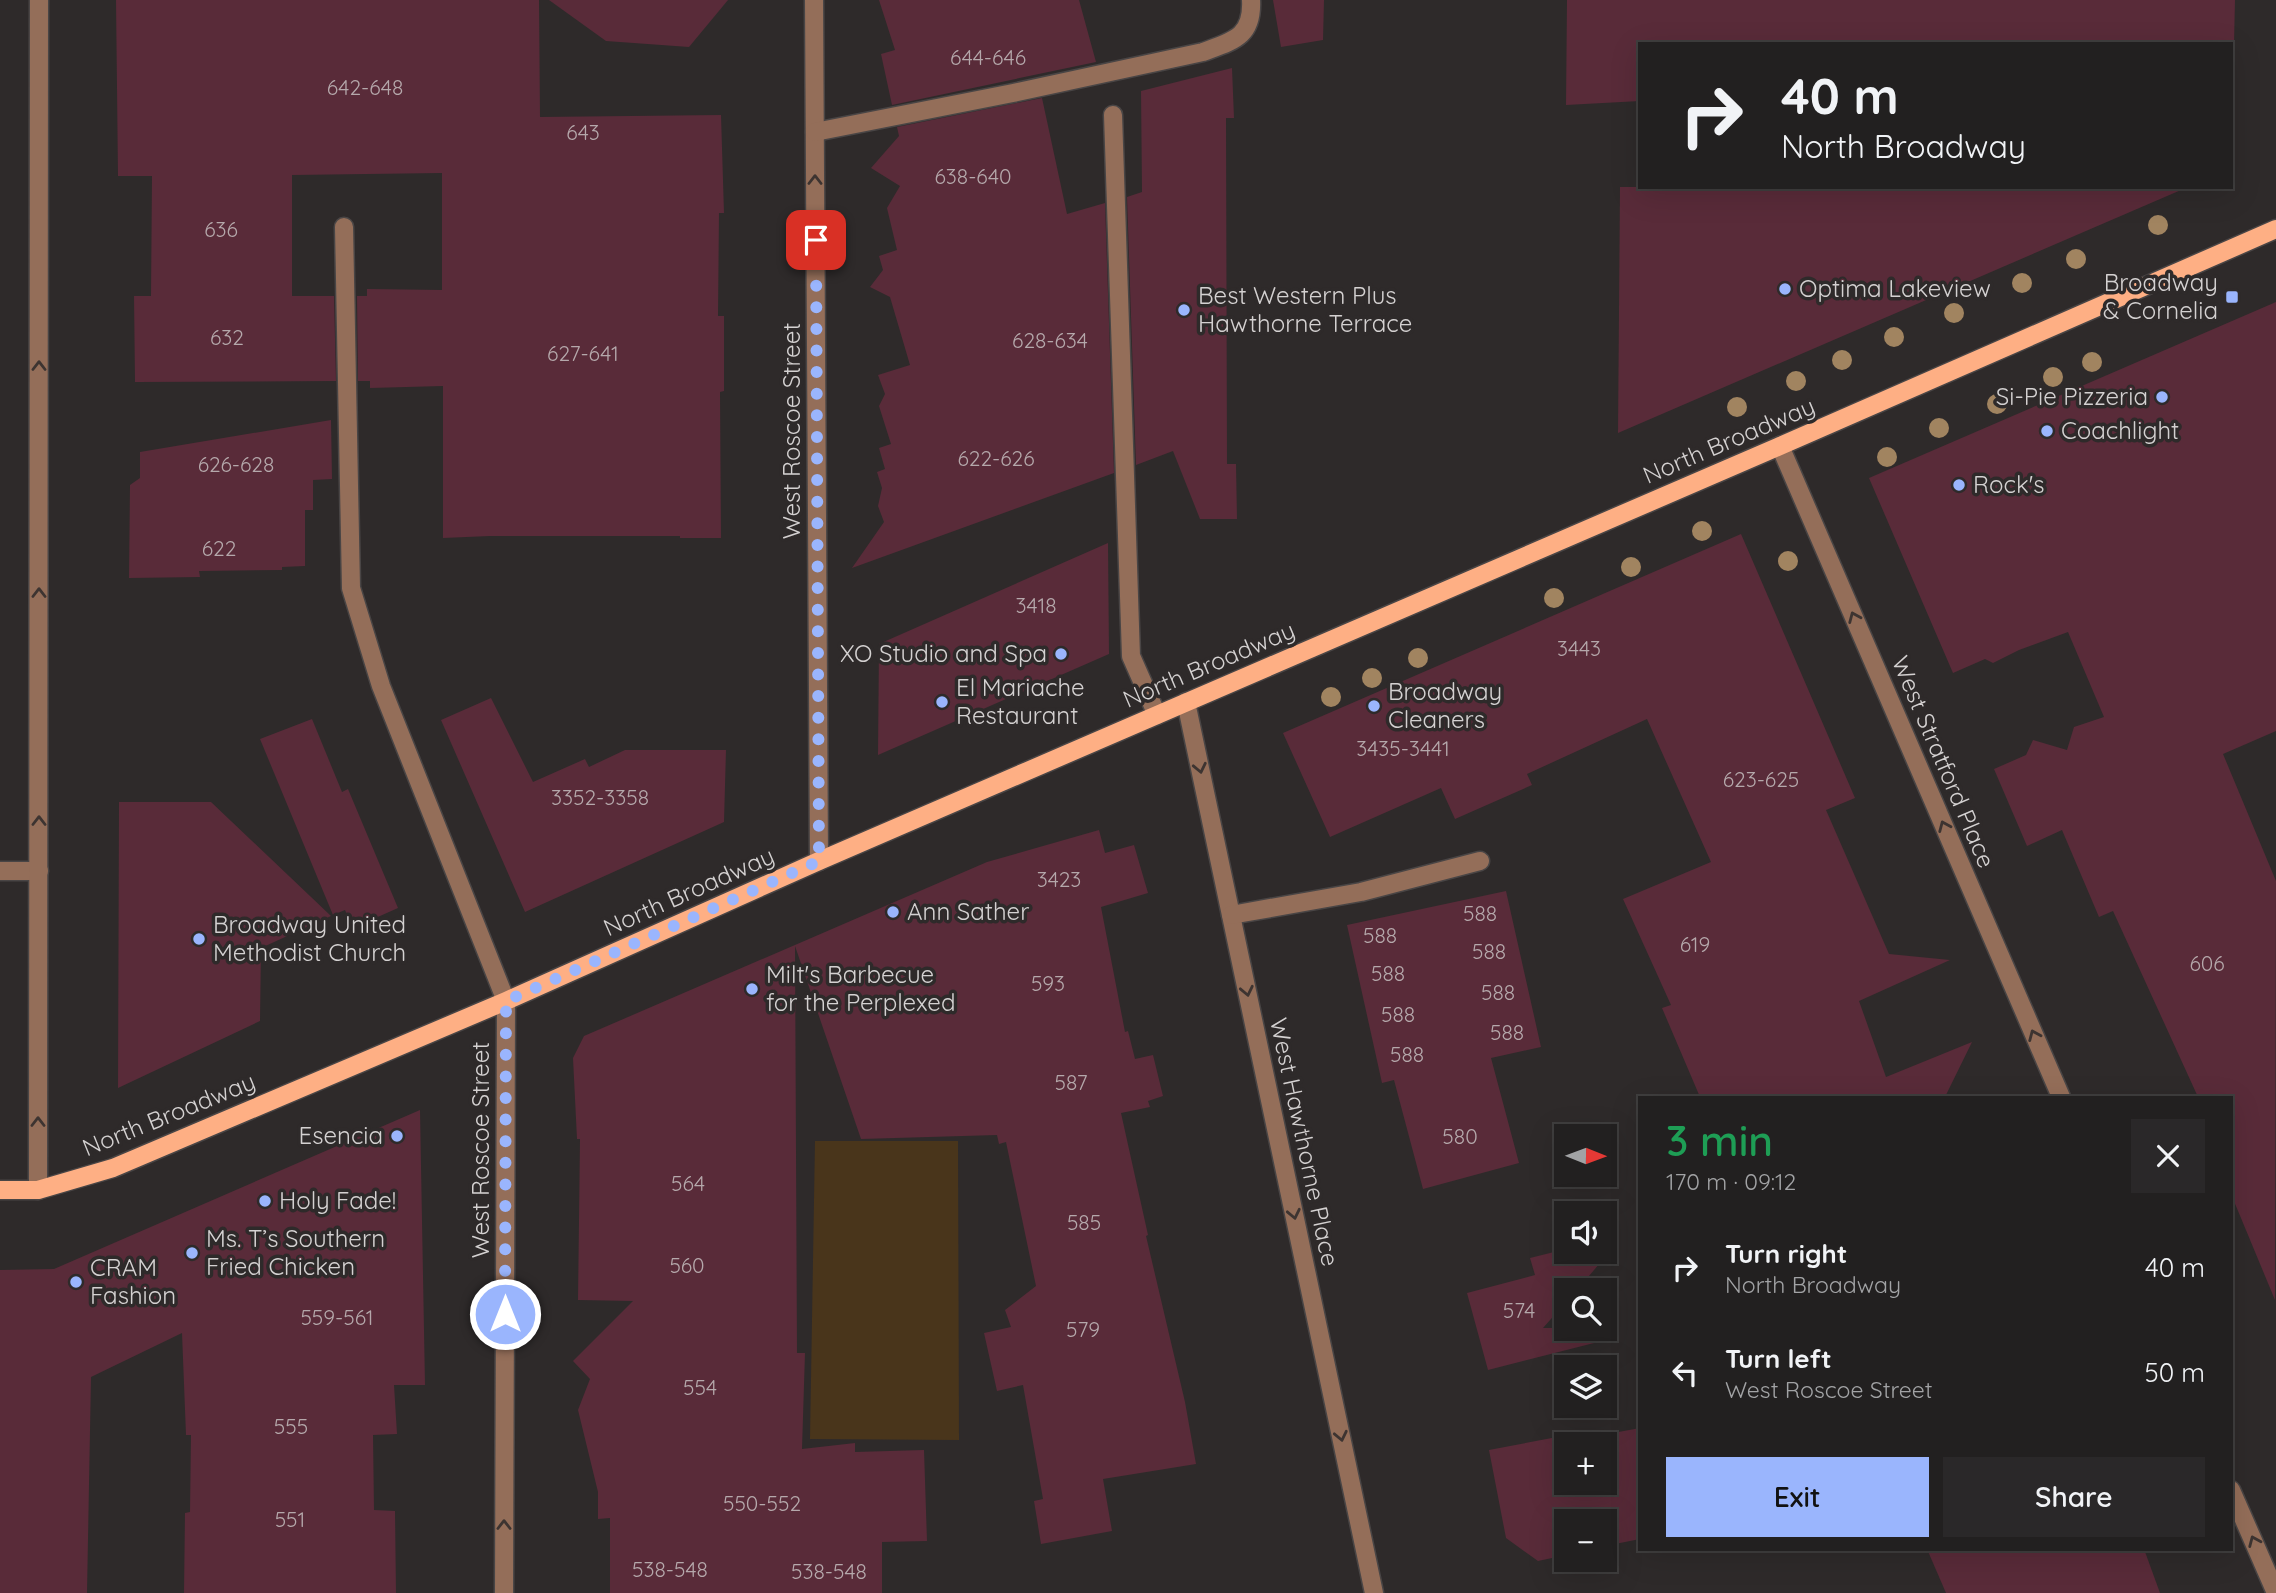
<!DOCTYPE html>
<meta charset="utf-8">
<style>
:root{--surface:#222020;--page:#2a2829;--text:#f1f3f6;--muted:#a2a3a5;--line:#3f3e3e;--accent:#9ab5fd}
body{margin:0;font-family:Quicksand,sans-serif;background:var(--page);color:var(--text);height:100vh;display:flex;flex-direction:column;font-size:26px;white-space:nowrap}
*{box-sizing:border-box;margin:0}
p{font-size:23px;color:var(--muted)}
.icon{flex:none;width:38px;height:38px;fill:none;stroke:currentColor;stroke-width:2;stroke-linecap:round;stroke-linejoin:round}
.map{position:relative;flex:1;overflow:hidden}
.side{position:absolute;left:1638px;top:1096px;width:595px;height:455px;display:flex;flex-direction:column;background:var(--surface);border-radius:0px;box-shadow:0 7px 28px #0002,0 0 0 2px var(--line)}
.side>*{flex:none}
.top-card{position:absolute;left:1638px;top:42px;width:595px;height:147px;border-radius:0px;box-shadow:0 7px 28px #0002,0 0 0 2px var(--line);background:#222020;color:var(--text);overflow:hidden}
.needle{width:46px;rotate:91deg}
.controls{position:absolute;left:1554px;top:1124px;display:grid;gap:14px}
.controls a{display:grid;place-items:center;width:63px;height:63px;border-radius:0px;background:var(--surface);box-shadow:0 7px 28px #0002,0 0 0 2px var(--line);font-size:35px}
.pin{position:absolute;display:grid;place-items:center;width:60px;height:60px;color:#fff;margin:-30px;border-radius:14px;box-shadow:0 4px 10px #0006}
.me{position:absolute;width:77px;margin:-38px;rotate:0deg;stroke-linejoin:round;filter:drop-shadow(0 0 5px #0008)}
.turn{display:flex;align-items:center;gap:24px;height:147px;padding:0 28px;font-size:32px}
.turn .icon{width:91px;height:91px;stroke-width:2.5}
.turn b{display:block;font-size:49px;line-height:60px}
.round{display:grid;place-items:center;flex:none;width:74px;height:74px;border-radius:0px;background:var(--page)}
.head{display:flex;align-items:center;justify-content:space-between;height:119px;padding:0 28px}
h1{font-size:42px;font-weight:600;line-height:52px;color:#1e9e55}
.action{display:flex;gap:14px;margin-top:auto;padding:14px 28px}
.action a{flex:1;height:80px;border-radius:0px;background:var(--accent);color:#111;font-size:28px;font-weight:600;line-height:80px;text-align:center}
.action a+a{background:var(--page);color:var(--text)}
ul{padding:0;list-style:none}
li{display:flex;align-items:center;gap:21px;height:105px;padding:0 28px}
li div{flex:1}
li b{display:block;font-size:26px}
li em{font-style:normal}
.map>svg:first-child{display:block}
.green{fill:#49351b}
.building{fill:#592b39;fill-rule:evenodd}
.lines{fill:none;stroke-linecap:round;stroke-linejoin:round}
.minor-casing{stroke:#494545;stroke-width:21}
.major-casing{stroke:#494545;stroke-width:21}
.minor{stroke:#946e59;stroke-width:18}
.major{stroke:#feaf84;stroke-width:18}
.tree{fill:#a18460}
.oneway{stroke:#3d3431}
.route{stroke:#9ab5fd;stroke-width:12;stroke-dasharray:0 21.6}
.poi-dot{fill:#9ab5fd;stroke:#2e2a2a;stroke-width:2.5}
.labels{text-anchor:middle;stroke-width:7;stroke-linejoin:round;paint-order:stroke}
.number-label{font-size:21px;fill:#b5a8ab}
.poi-label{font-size:24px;fill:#d4d1d1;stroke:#2e2a2a;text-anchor:start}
.street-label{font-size:24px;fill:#d4d1d1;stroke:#2e2a2a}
</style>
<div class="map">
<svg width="2276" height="1593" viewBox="0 0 2276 1593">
<rect width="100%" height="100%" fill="#2e2a2a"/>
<polygon class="green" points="815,1141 958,1141 959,1440 810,1439"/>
<g class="building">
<polygon points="116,0 539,0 540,117 721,115 724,213 719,213 718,316 724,316 724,391 720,392 721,538 680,538 680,536 490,536 443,538 443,386 370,388 370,381 358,381 357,296 367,296 367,289 442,290 442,173 292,175 292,296 334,296 336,381 135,382 134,296 151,296 152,176 118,176"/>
<polygon points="549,0 728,0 689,47 606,41"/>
<polygon points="879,0 1079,0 1096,62 892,105 881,54 895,50"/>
<polygon points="1273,0 1324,0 1323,40 1281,47"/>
<polygon points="1567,0 2235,0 2234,44 1640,44 1640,101 1566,105"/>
<polygon points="1232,68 1234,118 1226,118 1227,464 1236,464 1237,519 1200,519 1173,451 1136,465 1127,197 1142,192 1141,91"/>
<polygon points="1042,98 1067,214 1105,203 1114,473 852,568 884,522 878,506 882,488 877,472 885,469 879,448 891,444 879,406 885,394 878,375 910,365 890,297 870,287 883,270 879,256 897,250 887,208 900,186 871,168 899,136 897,127"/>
<polygon points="1620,187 2188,187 1618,433"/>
<polygon points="2276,302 2276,731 2223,754 2276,881 2275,1300 2231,1194 2231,1097 2198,1097 2113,911 2099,917 2062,830 2027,846 1994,769 2026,755 2033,740 2067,750 2074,727 2104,717 2068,632 2019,650 1993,663 1985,659 1953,673 1869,478"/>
<polygon points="331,420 332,479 313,480 313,510 305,510 305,566 282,567 282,570 199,571 200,577 129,578 130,485 140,478 140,452"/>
<polygon points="1741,534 1855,798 1826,810 1889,954 1950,960 1859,1001 1886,1077 1972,1042 1945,1097 1700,1097 1662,1008 1671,1005 1623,899 1711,862 1647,719 1527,774 1532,785 1455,819 1441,788 1330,837 1283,733"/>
<polygon points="1108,543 1109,654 878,755 879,644"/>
<polygon points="491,698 533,782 585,759 589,767 625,750 726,750 724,822 525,912 441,720"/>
<polygon points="312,719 342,792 348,789 398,908 353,928 345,910 333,915 260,739"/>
<polygon points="119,802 211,802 331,916 261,948 260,1021 118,1088"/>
<polygon points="1099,830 1105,853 1134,845 1148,893 1101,907 1125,1032 1128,1031 1135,1059 1153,1055 1163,1096 1148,1101 1150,1107 1121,1113 1148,1235 1146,1236 1185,1402 1196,1464 1103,1479 1112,1531 1041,1544 1034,1501 1043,1499 1023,1385 997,1391 984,1333 1011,1327 1005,1310 1036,1286 1006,1142 999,1144 997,1135 861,1139 795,946 797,1353 805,1353 802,1449 855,1443 855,1452 924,1450 927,1541 882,1542 882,1593 610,1593 610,1518 598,1519 598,1492 578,1410 590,1379 573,1361 633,1301 578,1300 580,1139 577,1139 573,1058 584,1036 987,862"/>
<polygon points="1506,891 1541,1047 1491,1058 1519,1163 1423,1189 1394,1080 1382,1083 1347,925"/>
<polygon points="420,1110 425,1385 394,1385 397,1434 373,1435 374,1510 395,1511 396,1593 184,1593 185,1513 190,1512 191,1435 186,1435 182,1333 91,1377 87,1593 0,1593 0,1270 54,1269"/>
<polygon points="1566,1249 1566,1251 1583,1251 1598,1259 1606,1256 1577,1290 1566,1290 1566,1302 1543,1328 1596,1328 1598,1342 1488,1370 1467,1293 1535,1275 1530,1258"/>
<path d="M1640 1428V1539L1605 1546V1521H1566V1555L1538 1561 1506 1538 1489 1450 1594 1430 1597 1436ZM1566 1444H1605V1482H1566Z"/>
<polygon points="1927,1549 2144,1549 2160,1593 1946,1593"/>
</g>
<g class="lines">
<defs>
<g id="minor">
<polyline points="814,0 819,861"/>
<polyline points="1113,115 1131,656 1157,715"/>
<path d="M815 132 1013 93 1203 52C1233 41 1253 37 1251 0"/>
<polyline points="344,227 351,588 381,686 506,1001 504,1593"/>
<polyline points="1780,446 2061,1097"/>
<polyline points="1186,702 1374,1593"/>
<polyline points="0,871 39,871"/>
<polyline points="1231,915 1361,892 1480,861"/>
<polyline points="38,1190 39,0"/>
<polyline points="2231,1490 2276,1593"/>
</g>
<polyline id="major" points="0,1190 38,1190 113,1168 139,1157 506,1001 819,861 1780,446 2276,229"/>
</defs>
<use href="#minor" class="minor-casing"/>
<use href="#major" class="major-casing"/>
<use href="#minor" class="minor"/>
<use href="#major" class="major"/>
</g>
<g class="tree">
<circle cx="2158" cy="225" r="10"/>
<circle cx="2076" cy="259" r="10"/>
<circle cx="2022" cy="283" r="10"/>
<circle cx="1954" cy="313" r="10"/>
<circle cx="1894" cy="337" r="10"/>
<circle cx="1842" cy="360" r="10"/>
<circle cx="2092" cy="362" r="10"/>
<circle cx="2053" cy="377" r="10"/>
<circle cx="1796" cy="381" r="10"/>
<circle cx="1997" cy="404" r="10"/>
<circle cx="1737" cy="407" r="10"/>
<circle cx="1939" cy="428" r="10"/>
<circle cx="1887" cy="457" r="10"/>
<circle cx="1702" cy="531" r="10"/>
<circle cx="1788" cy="561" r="10"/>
<circle cx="1631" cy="567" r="10"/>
<circle cx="1554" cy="598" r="10"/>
<circle cx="1418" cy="658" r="10"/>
<circle cx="1372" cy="678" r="10"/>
<circle cx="1331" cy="697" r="10"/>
</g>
<defs><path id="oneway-chevron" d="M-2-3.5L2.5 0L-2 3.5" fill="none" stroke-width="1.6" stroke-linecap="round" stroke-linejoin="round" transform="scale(1.75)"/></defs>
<g class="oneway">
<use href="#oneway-chevron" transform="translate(815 180) rotate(-90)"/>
<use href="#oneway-chevron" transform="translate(39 366) rotate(-90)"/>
<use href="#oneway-chevron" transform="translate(39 593) rotate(-90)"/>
<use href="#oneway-chevron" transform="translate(1854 617) rotate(-113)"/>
<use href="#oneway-chevron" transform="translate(1200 768) rotate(78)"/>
<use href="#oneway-chevron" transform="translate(39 821) rotate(-90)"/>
<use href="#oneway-chevron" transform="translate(1944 826) rotate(-113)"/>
<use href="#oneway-chevron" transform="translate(1247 991) rotate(78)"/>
<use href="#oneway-chevron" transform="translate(2034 1035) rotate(-113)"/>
<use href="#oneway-chevron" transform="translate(38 1122) rotate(-90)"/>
<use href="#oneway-chevron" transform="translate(1294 1214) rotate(78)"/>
<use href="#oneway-chevron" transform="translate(1341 1436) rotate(78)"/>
<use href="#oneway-chevron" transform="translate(504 1525) rotate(-90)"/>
<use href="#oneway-chevron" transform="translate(2254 1541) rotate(-113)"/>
</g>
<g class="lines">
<polyline class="route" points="505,1314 506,1001 819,861 816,240"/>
</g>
<g class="poi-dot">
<circle cx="1785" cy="289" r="7"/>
<rect x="2225" y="290" width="14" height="14" rx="3.5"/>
<circle cx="1184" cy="310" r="7"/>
<circle cx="2162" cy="397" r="7"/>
<circle cx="2047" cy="431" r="7"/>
<circle cx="1959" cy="485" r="7"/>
<circle cx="1061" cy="654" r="7"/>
<circle cx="942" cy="702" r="7"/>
<circle cx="1374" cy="706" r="7"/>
<circle cx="893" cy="912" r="7"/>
<circle cx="199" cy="939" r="7"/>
<circle cx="752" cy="989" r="7"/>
<circle cx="397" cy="1136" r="7"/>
<circle cx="265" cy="1201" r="7"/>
<circle cx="192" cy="1253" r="7"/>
<circle cx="76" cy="1282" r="7"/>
</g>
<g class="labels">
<g class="number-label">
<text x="988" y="65">644-646</text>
<text x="365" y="95">642-648</text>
<text x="583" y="140">643</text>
<text x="973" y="184">638-640</text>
<text x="221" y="237">636</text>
<text x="227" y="345">632</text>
<text x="1050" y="348">628-634</text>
<text x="583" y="361">627-641</text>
<text x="996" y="466">622-626</text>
<text x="236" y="472">626-628</text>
<text x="219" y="556">622</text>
<text x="1036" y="613">3418</text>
<text x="1579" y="656">3443</text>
<text x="1403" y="756">3435-3441</text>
<text x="1761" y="787">623-625</text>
<text x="600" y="805">3352-3358</text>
<text x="1059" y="887">3423</text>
<text x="1480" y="921">588</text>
<text x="1380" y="943">588</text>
<text x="1695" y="952">619</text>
<text x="1489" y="959">588</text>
<text x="2207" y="971">606</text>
<text x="1388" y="981">588</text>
<text x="1048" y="991">593</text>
<text x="1498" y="1000">588</text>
<text x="1398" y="1022">588</text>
<text x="1507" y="1040">588</text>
<text x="1407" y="1062">588</text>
<text x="1071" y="1090">587</text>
<text x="1460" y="1144">580</text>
<text x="688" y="1191">564</text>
<text x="1084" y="1230">585</text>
<text x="687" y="1273">560</text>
<text x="1519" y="1318">574</text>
<text x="337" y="1325">559-561</text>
<text x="1083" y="1337">579</text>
<text x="700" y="1395">554</text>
<text x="291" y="1434">555</text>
<text x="762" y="1511">550-552</text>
<text x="290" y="1527">551</text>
<text x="670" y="1577">538-548</text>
<text x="829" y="1579">538-548</text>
</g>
<g class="poi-label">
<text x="2218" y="291" text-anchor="end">Broadway<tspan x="2218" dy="28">&amp; Cornelia</tspan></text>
<text x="1799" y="297">Optima Lakeview</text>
<text x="1198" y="304">Best Western Plus<tspan x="1198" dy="28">Hawthorne Terrace</tspan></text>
<text x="2148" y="405" text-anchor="end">Si-Pie Pizzeria</text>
<text x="2061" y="439">Coachlight</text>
<text x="1973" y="493">Rock's</text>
<text x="1047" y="662" text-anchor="end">XO Studio and Spa</text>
<text x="956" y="696">El Mariache<tspan x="956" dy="28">Restaurant</tspan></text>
<text x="1388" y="700">Broadway<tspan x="1388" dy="28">Cleaners</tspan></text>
<text x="907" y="920">Ann Sather</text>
<text x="213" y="933">Broadway United<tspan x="213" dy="28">Methodist Church</tspan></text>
<text x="766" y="983">Milt's Barbecue<tspan x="766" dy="28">for the Perplexed</tspan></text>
<text x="383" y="1144" text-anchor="end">Esencia</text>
<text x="279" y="1209">Holy Fade!</text>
<text x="206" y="1247">Ms. T’s Southern<tspan x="206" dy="28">Fried Chicken</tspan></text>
<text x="90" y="1276">CRAM<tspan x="90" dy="28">Fashion</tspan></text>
</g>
<g class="street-label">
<text transform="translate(792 431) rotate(-90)" y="8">West Roscoe Street</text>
<text transform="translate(1729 441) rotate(-23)" y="8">North Broadway</text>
<text transform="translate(1209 665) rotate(-23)" y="8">North Broadway</text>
<text transform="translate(1943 762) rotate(67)" y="8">West Stratford Place</text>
<text transform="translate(689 892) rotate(-24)" y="8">North Broadway</text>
<text transform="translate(169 1115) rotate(-22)" y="8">North Broadway</text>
<text transform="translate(1304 1142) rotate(78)" y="8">West Hawthorne Place</text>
<text transform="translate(481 1150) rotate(-90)" y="8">West Roscoe Street</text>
</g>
</g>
</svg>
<div class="controls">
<a><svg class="needle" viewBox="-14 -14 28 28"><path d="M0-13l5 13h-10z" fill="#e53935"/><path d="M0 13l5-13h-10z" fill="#a2a3a5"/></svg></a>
<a><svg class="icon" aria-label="sound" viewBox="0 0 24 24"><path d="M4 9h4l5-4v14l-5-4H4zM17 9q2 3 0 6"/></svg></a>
<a><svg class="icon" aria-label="search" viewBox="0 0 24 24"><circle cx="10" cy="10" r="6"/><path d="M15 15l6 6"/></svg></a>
<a><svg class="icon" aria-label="layers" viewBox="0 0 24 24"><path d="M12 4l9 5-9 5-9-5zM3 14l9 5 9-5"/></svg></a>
<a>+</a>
<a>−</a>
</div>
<div class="pin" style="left:816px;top:240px;background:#d93025"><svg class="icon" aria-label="arrive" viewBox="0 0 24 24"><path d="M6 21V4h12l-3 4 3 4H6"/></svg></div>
<svg class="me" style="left:505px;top:1314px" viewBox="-20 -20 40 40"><circle r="17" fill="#9ab5fd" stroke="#fff" stroke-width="3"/><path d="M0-11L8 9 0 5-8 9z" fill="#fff"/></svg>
<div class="top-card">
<div class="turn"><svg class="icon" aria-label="right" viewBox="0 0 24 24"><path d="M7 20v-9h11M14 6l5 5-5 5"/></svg><div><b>40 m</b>North Broadway</div></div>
</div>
<section class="side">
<div class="head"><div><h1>3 min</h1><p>170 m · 09:12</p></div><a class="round"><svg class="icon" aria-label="close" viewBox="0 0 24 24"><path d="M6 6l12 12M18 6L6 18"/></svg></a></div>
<ul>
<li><svg class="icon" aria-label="right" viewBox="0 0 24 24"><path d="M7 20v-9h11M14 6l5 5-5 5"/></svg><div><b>Turn right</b><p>North Broadway</p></div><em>40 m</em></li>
<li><svg class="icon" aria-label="left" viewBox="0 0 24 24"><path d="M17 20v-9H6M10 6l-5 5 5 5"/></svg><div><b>Turn left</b><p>West Roscoe Street</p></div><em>50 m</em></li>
</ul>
<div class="action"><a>Exit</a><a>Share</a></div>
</section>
</div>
